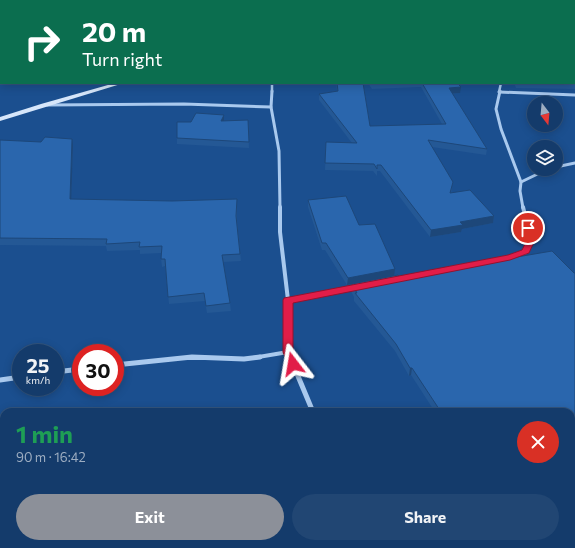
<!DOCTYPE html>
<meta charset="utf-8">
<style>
:root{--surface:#143b6b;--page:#214673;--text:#f1f3f6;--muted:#9dadc1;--line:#33557e;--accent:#8c9099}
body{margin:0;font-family:Commissioner,sans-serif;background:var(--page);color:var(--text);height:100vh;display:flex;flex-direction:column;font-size:15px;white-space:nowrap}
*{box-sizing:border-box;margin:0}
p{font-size:13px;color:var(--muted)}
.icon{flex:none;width:22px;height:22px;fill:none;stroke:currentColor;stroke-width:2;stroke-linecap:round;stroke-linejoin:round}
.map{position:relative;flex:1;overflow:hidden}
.panel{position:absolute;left:0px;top:408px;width:575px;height:140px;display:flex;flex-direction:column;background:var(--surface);border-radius:12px 12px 0 0;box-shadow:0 2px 10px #0003,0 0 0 1px var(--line)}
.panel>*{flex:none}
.hud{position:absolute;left:0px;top:0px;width:575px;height:84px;box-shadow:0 2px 10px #0003,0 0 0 1px var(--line);background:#0b6e4f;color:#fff;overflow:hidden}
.needle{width:26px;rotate:164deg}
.buttons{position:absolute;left:527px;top:96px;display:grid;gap:8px}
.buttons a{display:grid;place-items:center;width:36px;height:36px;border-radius:50%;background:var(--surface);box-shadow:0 2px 10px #0003,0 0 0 1px var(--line);font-size:20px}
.speed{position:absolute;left:12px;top:344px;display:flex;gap:8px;font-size:20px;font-weight:700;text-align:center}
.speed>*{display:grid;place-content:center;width:52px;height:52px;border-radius:50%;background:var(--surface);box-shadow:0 2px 10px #0003,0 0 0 1px var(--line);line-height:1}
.speed small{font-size:10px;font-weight:400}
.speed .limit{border:6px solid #d22;background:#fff;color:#111}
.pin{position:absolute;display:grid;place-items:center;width:34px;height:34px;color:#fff;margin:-17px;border:2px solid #fff;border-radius:50%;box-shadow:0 1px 4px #0007}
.me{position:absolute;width:44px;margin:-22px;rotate:346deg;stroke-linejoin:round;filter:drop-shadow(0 0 3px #0008)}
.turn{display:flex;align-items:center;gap:14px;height:84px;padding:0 16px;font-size:18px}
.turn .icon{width:52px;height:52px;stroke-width:2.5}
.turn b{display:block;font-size:28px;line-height:34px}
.round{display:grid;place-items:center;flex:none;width:42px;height:42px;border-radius:21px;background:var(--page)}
.headline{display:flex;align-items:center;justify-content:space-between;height:68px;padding:0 16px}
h1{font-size:24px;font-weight:700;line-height:30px;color:#1e9e55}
.button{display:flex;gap:8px;margin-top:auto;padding:8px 16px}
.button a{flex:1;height:46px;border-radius:24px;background:var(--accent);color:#fff;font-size:16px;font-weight:700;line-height:46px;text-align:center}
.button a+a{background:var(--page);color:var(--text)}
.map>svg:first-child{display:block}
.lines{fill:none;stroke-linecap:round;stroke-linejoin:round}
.street-far3{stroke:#a9c9ee;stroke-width:2.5}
.street-far2{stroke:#a9c9ee;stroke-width:3}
.street-far1{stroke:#a9c9ee;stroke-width:4}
.street{stroke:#a9c9ee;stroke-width:5}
.secondary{fill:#d6e6fa;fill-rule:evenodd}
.wall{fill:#245895}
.shaded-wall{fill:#1d4779}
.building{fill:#2a66ad;stroke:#1d4779}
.route{fill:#e11d48;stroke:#92132f}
</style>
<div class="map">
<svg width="575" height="548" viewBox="0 0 575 548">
<rect width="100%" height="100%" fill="#1b4f8f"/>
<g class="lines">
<g class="street-far3">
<polyline points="272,92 272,83"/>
<polyline points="499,92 501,83"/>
</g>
<g class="street-far2">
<polyline points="272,91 271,107 279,151 280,208"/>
<polyline points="500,91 496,109 501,129 521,182 520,191 523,208"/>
<polyline points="499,92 575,95"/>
<polyline points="47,105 184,104 271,107"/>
<polyline points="556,167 575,163"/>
<polyline points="521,182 548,169"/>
</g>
<g class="street-far1">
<polyline points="280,207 280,232 288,300 288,352 290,358"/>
<polyline points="448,269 510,257 526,252 531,240 523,207"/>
<polyline points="288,300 355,287"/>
<polyline points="187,358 206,358"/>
<polyline points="253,358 288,352"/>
</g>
<g class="street">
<polyline points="290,357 313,412"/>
<polyline points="115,365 192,357 244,359 260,357"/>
<polyline points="55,372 81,369"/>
<polyline points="0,380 21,377"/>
<polyline points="366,544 367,548"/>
</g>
<g class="secondary">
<rect x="282" y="0" width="4" height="1"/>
<polygon points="115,83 124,83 0,121 0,117 41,104"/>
</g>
</g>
<g class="wall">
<polygon points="0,0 66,0 66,1 1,1 1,75 0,75"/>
<polygon points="575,37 575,89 516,88 514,83 574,83"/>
<polygon points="336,83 363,83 370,126 442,124 421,87 372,89 368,83 457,83 460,93 452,94 487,149 486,155 432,147 452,189 451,193 494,216 493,223 462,229 461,232 430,237 380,171 377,171 377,176 373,171 325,170 326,142 352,143 319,100 319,94 337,91"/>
<polygon points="248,120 249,148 177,144 177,138 224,121"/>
<polygon points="0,140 73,145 71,199 237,206 237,220 241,261 223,262 230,303 231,311 207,313 205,301 169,304 165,266 162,267 161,259 161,253 140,254 140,250 107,251 106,246 0,245"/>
<polygon points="308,200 359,225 394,276 399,277 575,273 575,429 573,430 575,432 575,548 560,548 557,544 571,544 571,412 435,412 411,375 409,376 395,351 354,301 354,297 351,291 352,284 347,285 325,250 322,250 308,207"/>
</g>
<g class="shaded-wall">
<polygon points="61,0 66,0 66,1 60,1"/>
<polygon points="461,87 460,93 448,94 449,88"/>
<polygon points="224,115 224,121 221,121"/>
<polygon points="72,139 73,145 71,206 70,199"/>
<polygon points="494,216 493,223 462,229 461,232 430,237 431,230 460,222"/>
<polygon points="395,269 394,276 347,285 348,278"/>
<polygon points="410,368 412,368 411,375 409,376"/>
<polygon points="575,422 575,429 571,430 571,423"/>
<polygon points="21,544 43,544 44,546 36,548 7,548"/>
</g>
<g class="building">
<polygon points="0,0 61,0 60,1 1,1 1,67 0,67"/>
<rect x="108" y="0" width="126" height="1"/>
<rect x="574" y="37" width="1" height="46"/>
<polygon points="337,83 363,83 370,126 446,124 422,83 457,83 461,87 449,88 487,149 428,140 453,182 450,193 470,190 494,216 460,222 463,225 431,230 381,165 377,165 377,169 374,164 325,163 326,142 357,143 319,94 338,91"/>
<polygon points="196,113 224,115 221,121 248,120 249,142 177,138 177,122 191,122"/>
<polygon points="45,137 72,139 70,199 172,201 237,199 236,216 240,254 222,255 230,303 206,306 204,293 168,297 165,259 161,259 162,246 139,247 140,242 106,244 107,239 0,238 0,140 41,142"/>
<polygon points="346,196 359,225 375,224 395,269 348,278 326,243 322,243 308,200"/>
<polygon points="552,251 574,273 575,273 575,422 571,423 571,412 441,412 412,368 410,368 396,344 355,293 357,293 352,284 398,275 399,277"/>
<polygon points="571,428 575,432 575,508 571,503"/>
<polygon points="4,446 4,537 0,488 0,447"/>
<polygon points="575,508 575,548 567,548 565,544 571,544 571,509"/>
<polygon points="5,544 21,544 7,548 5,548"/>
<polygon points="42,544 269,544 270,548 42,548"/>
</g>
<polygon class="route" points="525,226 531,226 535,240 529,253 510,260 293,303 293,352 298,364 297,366 289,366 283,352 283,300 284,298 508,255 522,250 527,240 524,228"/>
</svg>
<div class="buttons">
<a><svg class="needle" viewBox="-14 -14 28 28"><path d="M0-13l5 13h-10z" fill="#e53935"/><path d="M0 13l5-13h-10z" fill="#9dadc1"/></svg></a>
<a><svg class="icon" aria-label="layers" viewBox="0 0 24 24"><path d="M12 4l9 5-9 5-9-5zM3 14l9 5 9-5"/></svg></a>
</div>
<div class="speed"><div>25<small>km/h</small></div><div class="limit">30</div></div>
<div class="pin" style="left:528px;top:228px;background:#d93025"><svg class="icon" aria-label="arrive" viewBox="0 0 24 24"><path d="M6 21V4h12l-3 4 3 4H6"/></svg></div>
<svg class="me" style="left:293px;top:364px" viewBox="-20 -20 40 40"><path d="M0-17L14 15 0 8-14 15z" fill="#e11d48" stroke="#fff" stroke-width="4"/></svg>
<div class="hud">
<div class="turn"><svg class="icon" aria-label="right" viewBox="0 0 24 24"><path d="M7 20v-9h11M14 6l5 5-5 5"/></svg><div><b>20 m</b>Turn right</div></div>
</div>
<section class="panel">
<div class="headline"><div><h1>1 min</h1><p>90 m · 16:42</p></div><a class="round" style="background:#d93025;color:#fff"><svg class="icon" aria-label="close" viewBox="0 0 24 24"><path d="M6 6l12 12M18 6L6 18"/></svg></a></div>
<div class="button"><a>Exit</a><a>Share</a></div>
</section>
</div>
